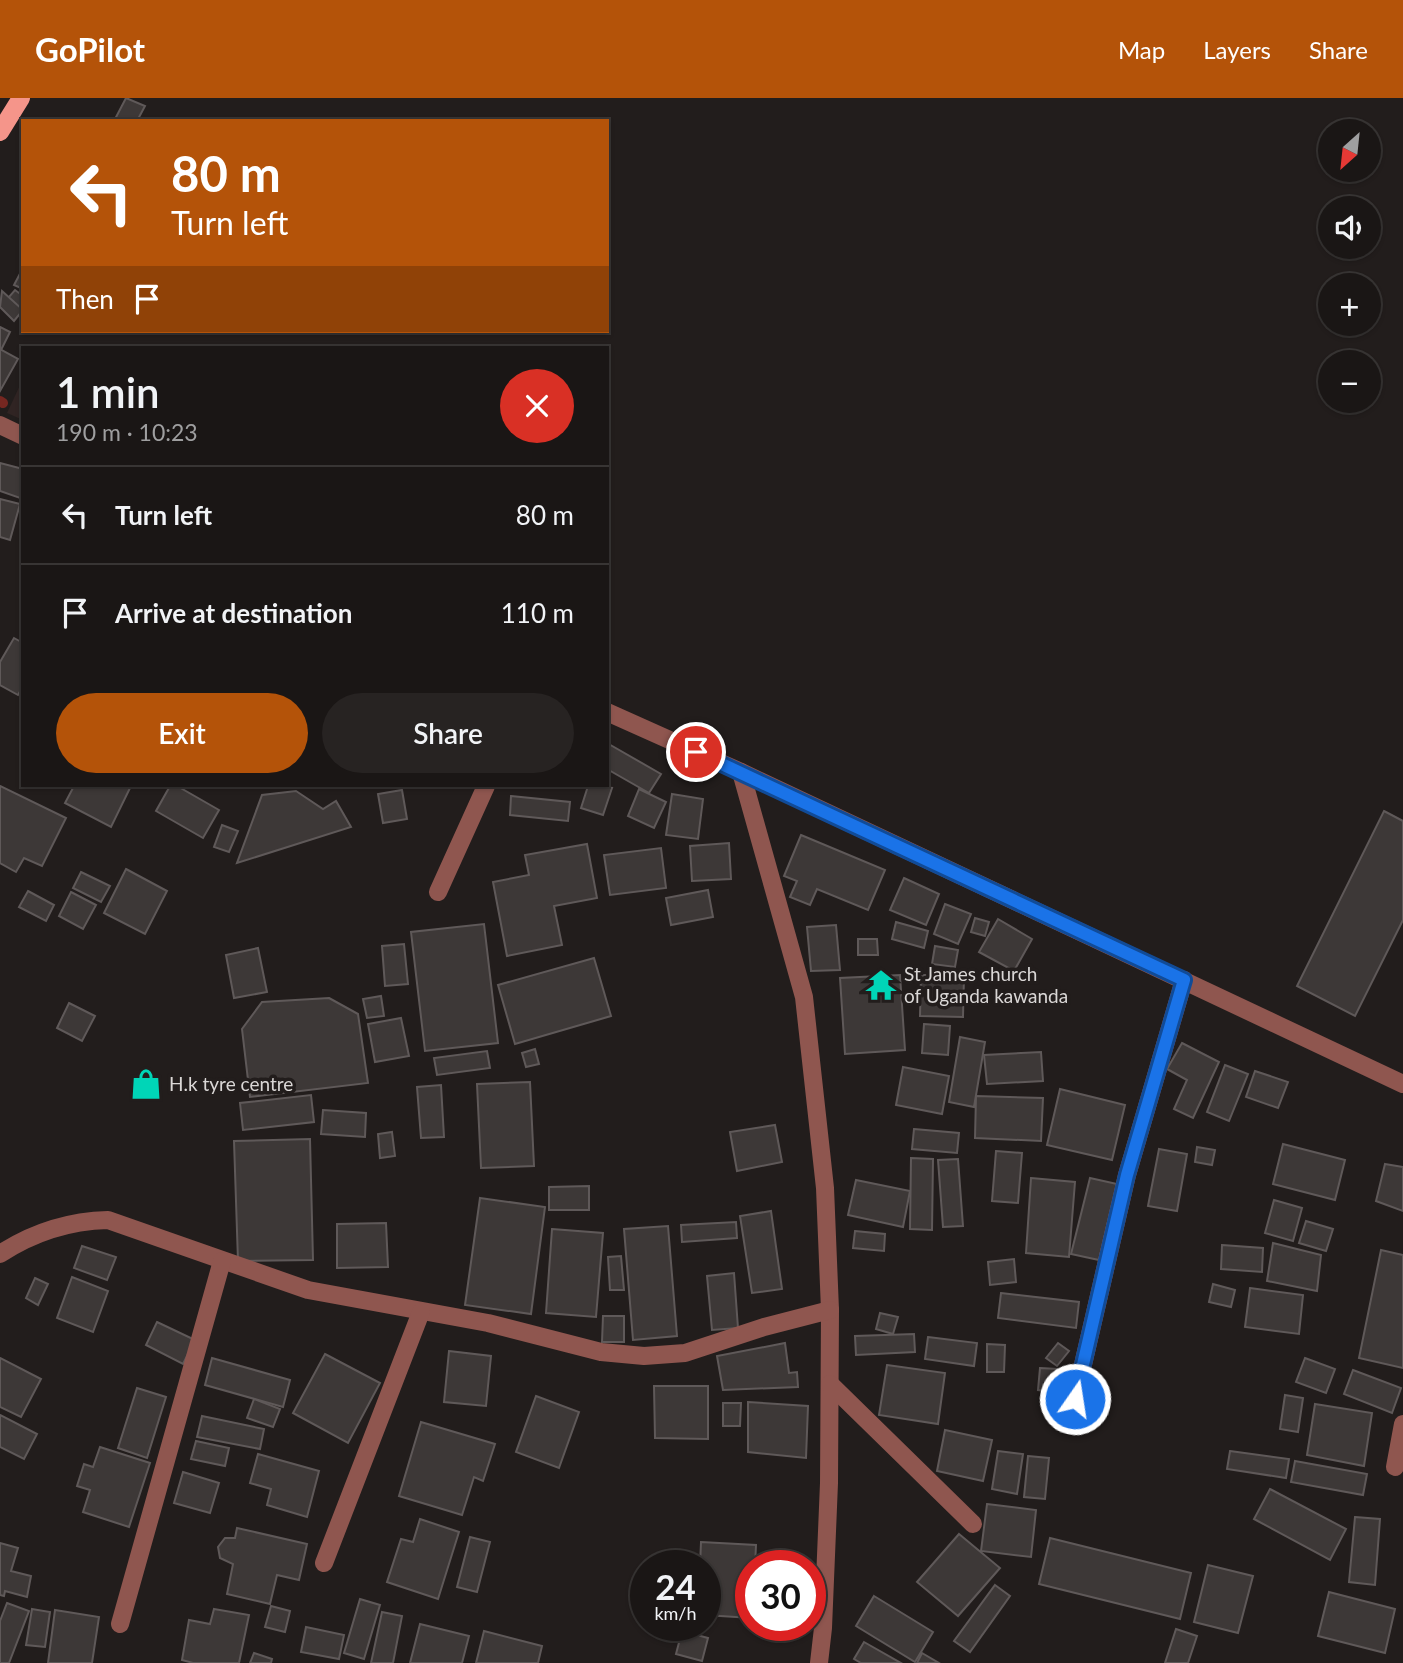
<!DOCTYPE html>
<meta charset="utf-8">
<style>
:root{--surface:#1a1615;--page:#272322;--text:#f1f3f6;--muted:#9f9fa0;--line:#383534;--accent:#b45309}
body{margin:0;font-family:Lato,sans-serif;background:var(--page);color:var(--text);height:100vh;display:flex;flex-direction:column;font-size:26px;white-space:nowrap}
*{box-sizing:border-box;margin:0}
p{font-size:23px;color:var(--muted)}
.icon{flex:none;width:38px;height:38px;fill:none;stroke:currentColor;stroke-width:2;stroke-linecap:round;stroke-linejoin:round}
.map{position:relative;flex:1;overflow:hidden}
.drawer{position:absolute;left:21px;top:248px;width:588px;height:441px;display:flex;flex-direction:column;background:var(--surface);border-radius:0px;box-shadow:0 2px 5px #0004,0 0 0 2px var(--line)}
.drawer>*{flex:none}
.guide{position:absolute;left:21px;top:21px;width:588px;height:214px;border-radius:0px;box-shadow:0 2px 5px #0004,0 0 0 2px var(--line);background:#b45309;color:#fff;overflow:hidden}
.needle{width:46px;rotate:207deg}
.buttons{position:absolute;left:1318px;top:21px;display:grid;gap:14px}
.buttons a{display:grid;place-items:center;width:63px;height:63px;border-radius:50%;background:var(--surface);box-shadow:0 2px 5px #0004,0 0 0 2px var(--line);font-size:35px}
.speed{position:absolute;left:630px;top:1452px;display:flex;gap:14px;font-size:35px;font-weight:700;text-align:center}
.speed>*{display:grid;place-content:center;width:91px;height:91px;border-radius:50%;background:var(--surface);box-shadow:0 2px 5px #0004,0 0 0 2px var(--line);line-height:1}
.speed small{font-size:18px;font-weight:400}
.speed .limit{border:10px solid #d22;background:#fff;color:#111}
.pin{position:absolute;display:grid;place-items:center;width:60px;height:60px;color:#fff;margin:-30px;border:4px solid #fff;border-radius:50%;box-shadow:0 2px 7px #0007}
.me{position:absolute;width:77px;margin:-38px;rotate:13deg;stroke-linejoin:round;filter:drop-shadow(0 0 5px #0008)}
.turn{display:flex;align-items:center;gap:24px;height:147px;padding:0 35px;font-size:32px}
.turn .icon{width:91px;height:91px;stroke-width:2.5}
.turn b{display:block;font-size:49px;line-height:60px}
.then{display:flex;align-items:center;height:66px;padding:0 35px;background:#0003;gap:14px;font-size:26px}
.round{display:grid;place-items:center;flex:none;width:74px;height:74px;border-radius:37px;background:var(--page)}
.summary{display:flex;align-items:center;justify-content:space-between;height:119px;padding:0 35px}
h1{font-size:42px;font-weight:600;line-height:52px}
.action{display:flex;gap:14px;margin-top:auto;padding:14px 35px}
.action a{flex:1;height:80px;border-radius:42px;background:var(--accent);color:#fff;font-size:28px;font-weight:600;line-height:80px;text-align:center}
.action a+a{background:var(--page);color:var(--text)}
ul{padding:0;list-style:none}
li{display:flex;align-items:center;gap:21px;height:98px;padding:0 35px;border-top:2px solid var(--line)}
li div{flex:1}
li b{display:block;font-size:26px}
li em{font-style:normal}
header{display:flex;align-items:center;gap:42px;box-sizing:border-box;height:98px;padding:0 35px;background:var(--accent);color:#fff}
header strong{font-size:33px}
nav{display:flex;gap:38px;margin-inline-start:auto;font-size:24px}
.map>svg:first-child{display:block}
.built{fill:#302423}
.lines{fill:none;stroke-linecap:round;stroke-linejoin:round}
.stream{stroke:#752721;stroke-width:10}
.building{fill:#3d3837;stroke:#5f5959;stroke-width:2}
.minor{stroke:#8f564f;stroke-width:18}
.major{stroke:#f5958a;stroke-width:18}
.route-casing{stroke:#114b97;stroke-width:18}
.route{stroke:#1a73e8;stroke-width:12}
.labels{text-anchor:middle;stroke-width:7;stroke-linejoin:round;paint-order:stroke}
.poi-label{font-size:19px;fill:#dad7d6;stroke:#221d1c;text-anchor:start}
</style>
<header>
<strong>GoPilot</strong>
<nav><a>Map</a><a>Layers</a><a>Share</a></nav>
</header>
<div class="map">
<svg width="1403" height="1565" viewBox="0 0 1403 1565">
<rect width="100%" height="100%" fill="#221d1c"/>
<polygon class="built" points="22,283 23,283 23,322 7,315"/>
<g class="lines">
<polyline class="stream" points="0,303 3,305"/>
</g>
<g class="building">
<polygon points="126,0 145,8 137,23 114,23"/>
<polygon points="23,170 23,191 14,187"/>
<polygon points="15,192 23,198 23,212 8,200"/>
<polygon points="2,193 23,212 14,223 0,209"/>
<polygon points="0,229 10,234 1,252 0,251"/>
<polygon points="0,251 18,261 0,293"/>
<polygon points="0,365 23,371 20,400 0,393"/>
<polygon points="0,401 20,406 10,442 0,439"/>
<polygon points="14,540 23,545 23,588 18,597 0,587 0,564"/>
<polygon points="607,645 661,676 649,695 607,671"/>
<polygon points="0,688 66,720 42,768 24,760 16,774 0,765"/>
<polygon points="74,688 131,688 111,729 65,705"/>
<polygon points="170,688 177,688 219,712 203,740 156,713"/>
<polygon points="588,688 612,690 603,717 581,710"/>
<polygon points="639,691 666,704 654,730 628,718"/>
<polygon points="402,692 407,721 383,725 378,696"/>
<polygon points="296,693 323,711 336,703 351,729 237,765 262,697"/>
<polygon points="672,696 703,701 698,741 666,737"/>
<polygon points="511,698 570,704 568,723 510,717"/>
<polygon points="1384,713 1403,723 1403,822 1355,918 1297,888"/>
<polygon points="222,727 238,733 229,754 214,749"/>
<polygon points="801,737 885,772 868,812 817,791 810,807 790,799 797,783 784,778"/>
<polygon points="729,745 731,781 692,783 690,748"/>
<polygon points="587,746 597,800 554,808 562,847 507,858 493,784 529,777 525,757"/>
<polygon points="661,750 666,790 610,797 604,757"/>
<polygon points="126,771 167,793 145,836 104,815"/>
<polygon points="81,774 110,788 101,804 73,790"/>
<polygon points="904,780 939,796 926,827 890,812"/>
<polygon points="708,792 713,819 671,827 666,800"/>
<polygon points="28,793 54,807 46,823 19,809"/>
<polygon points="71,794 96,807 83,831 59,818"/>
<polygon points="945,806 971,816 958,846 934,836"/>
<polygon points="975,820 989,824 985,838 971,834"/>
<polygon points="998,821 1032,841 1014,873 979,854"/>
<polygon points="896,824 928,833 924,850 892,841"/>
<polygon points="484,826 498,945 425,953 411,834"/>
<polygon points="836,827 840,872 811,873 807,829"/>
<polygon points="858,841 877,841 878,857 858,857"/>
<polygon points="404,846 408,886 385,888 382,848"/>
<polygon points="935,848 958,852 955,869 932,866"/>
<polygon points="258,850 267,894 234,900 226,857"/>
<polygon points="594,860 611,918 515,946 498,887"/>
<polygon points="900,877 905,952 845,956 840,880"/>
<polygon points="921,877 964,878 963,919 920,918"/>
<polygon points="381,898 384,918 367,920 363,901"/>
<polygon points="329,900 358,916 368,985 250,999 242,931 262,904"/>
<polygon points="69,905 95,918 82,943 57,930"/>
<polygon points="401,920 409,958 375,964 368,926"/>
<polygon points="924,926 950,928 948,957 922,955"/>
<polygon points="960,939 985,944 974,1009 949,1004"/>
<polygon points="1182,945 1219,964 1193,1020 1174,1011 1187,982 1167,971"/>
<polygon points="535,951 539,966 526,969 522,955"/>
<polygon points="487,953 490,970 437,977 434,960"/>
<polygon points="1041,954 1043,983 987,986 984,957"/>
<polygon points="1225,967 1248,976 1229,1023 1207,1014"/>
<polygon points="903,969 949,978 942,1016 896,1007"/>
<polygon points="1255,973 1288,984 1278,1010 1246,999"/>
<polygon points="530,984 534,1068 481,1070 477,986"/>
<polygon points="441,987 444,1039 421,1040 417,989"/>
<polygon points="1060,991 1125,1007 1112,1062 1047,1047"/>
<polygon points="311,997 314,1024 243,1032 240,1005"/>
<polygon points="976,998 1043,1000 1041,1043 975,1040"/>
<polygon points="323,1012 366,1015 365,1039 321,1036"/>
<polygon points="775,1027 782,1064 737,1073 730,1034"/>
<polygon points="914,1031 959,1035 957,1055 912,1051"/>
<polygon points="392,1034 395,1058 380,1060 378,1036"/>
<polygon points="310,1041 313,1162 238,1163 234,1043"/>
<polygon points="1283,1046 1345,1062 1335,1102 1273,1086"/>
<polygon points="1197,1049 1215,1052 1212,1067 1195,1064"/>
<polygon points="1159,1051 1187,1056 1177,1113 1148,1108"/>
<polygon points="996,1053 1022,1055 1018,1105 992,1103"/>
<polygon points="911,1060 933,1061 932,1132 910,1131"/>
<polygon points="958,1061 963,1128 943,1129 938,1062"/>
<polygon points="1385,1066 1403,1069 1403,1113 1376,1103"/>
<polygon points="1031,1080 1075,1084 1069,1159 1026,1155"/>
<polygon points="1090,1080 1117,1086 1099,1162 1071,1156"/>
<polygon points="856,1082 910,1093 903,1129 848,1117"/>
<polygon points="589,1088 589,1112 549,1112 549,1089"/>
<polygon points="480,1100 545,1109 531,1216 465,1207"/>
<polygon points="1274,1102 1302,1110 1293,1143 1265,1135"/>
<polygon points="771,1113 782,1191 752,1195 740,1118"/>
<polygon points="1306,1123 1333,1131 1326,1153 1299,1145"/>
<polygon points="736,1124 737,1140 682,1144 681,1127"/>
<polygon points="386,1125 388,1169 337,1170 337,1126"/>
<polygon points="668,1128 677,1238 633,1242 624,1131"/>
<polygon points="552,1131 603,1135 596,1219 546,1215"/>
<polygon points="855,1133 885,1136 884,1153 853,1150"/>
<polygon points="1273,1145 1321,1157 1317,1193 1267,1183"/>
<polygon points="1222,1147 1263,1150 1262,1174 1221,1171"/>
<polygon points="82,1148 116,1159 107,1182 74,1170"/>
<polygon points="1381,1152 1403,1157 1403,1270 1359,1260"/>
<polygon points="621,1158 624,1192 610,1192 608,1159"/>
<polygon points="1014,1161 1016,1184 990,1187 988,1164"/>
<polygon points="734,1175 738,1230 712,1232 707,1178"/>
<polygon points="72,1179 108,1193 93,1234 57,1220"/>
<polygon points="35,1180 48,1186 38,1207 26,1200"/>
<polygon points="1213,1186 1235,1192 1231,1209 1209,1204"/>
<polygon points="1250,1190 1303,1197 1299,1236 1245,1229"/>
<polygon points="1001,1195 1079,1204 1076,1230 998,1220"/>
<polygon points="880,1215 898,1219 893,1236 876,1231"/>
<polygon points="603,1218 624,1218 624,1244 602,1244"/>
<polygon points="157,1224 195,1242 183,1266 146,1247"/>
<polygon points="914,1236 915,1254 856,1257 855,1238"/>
<polygon points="928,1239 977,1245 974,1268 925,1261"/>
<polygon points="785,1245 789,1275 797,1274 798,1289 723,1292 717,1258"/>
<polygon points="1058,1245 1069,1253 1057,1268 1046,1260"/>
<polygon points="987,1246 1005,1247 1004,1274 987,1274"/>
<polygon points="449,1253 491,1258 486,1308 444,1304"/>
<polygon points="325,1256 380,1285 348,1345 293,1315"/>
<polygon points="0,1260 41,1281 21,1319 0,1309"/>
<polygon points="212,1260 290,1282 283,1309 205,1287"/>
<polygon points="1305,1260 1335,1271 1326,1295 1296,1284"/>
<polygon points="887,1267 945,1275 938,1326 879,1317"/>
<polygon points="1040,1270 1057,1271 1056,1294 1038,1292"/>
<polygon points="1353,1272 1401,1290 1392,1315 1344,1296"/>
<polygon points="654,1288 708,1288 708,1341 655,1340"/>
<polygon points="137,1290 166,1299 147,1360 118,1350"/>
<polygon points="1285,1297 1303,1300 1298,1334 1280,1331"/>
<polygon points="536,1298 579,1314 559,1370 516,1354"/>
<polygon points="254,1301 280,1311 273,1329 247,1320"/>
<polygon points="748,1304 808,1308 806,1360 748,1354"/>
<polygon points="723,1305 741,1305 740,1328 723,1328"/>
<polygon points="1315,1306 1372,1315 1364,1368 1307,1357"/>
<polygon points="0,1317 37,1336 24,1361 0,1349"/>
<polygon points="202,1318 264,1331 260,1351 197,1339"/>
<polygon points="421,1324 495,1346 483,1383 474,1379 462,1417 399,1398"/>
<polygon points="945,1332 992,1342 983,1383 937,1373"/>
<polygon points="196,1343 229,1350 225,1368 191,1361"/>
<polygon points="100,1349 150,1365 129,1429 83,1414 90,1392 77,1388 84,1366 93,1369"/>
<polygon points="998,1353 1023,1356 1017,1396 992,1391"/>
<polygon points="1230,1353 1289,1361 1286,1380 1227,1371"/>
<polygon points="258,1356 319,1373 307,1419 267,1407 271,1391 250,1385"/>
<polygon points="1028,1358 1049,1360 1045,1401 1024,1399"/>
<polygon points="1295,1363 1367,1376 1363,1397 1291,1384"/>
<polygon points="183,1374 219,1385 210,1415 174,1405"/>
<polygon points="1270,1391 1346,1431 1330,1462 1254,1421"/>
<polygon points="987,1406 1036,1412 1031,1459 981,1453"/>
<polygon points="1355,1419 1380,1421 1375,1487 1349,1484"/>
<polygon points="420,1421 459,1434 438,1501 387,1484 401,1441 413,1444"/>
<polygon points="237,1430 307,1446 299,1482 277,1477 270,1506 227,1496 233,1466 220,1460 218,1449 225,1440 235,1440"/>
<polygon points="959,1436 1000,1470 958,1518 917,1484"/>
<polygon points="470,1439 490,1444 477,1494 457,1489"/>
<polygon points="1050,1440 1191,1475 1180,1521 1039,1486"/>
<polygon points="701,1444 756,1447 755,1468 751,1468 751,1520 705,1517 705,1468 700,1468"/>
<polygon points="0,1445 18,1450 11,1473 31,1478 27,1499 5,1493 4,1498 0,1497"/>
<polygon points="1208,1467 1253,1478 1238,1535 1194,1524"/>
<polygon points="995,1487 1010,1498 970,1554 954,1543"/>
<polygon points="1329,1494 1395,1511 1385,1555 1318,1538"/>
<polygon points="874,1498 933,1534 915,1564 856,1528"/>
<polygon points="360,1501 380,1507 364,1561 344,1555"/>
<polygon points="7,1505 29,1513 9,1565 0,1565 0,1523"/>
<polygon points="271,1508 290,1513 285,1534 265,1529"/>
<polygon points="32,1511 50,1514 45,1549 26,1547"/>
<polygon points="214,1511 249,1517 239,1565 193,1565 182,1562 189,1522 210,1526"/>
<polygon points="55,1512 99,1519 92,1565 48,1565"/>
<polygon points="382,1514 402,1518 393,1565 371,1565"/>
<polygon points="420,1526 469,1538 462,1565 410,1565"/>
<polygon points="306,1529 344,1537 339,1561 301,1554"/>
<polygon points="1176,1531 1197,1538 1188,1565 1165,1565"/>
<polygon points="484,1533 542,1548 538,1565 476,1565"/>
<polygon points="682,1533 708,1540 702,1563 676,1556"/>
<polygon points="864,1544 901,1565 861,1565 854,1561"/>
<polygon points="254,1555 272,1561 271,1565 250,1565"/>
<polygon points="922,1555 939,1565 917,1565"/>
</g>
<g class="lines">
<g class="minor">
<polyline points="0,327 23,338"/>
<polyline points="607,614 741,674 1403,986"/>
<polyline points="741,674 804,899 825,1090 830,1212 829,1385 823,1530 819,1565"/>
<polyline points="438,794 486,688"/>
<path d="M0 1156C32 1135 70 1123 108 1122L308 1192 488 1225 601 1254 644 1258 685 1255 764 1229 830 1212"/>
<polyline points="830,1286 973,1426"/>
<polyline points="1075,1301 1127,1077 1184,882"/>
<polyline points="1395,1369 1403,1326"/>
<polyline points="324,1465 421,1214"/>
<polyline points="120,1526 222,1163"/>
</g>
<polyline class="major" points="0,34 21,0"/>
</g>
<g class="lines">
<defs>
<polyline id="route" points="696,654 1184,882 1127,1077 1075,1301"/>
</defs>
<use href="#route" class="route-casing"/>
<use href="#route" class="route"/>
</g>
<defs>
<symbol id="temple-bare" viewBox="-9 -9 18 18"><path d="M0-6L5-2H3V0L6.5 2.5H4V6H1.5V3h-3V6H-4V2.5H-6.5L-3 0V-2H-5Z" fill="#00d5b7" stroke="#221d1c" stroke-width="2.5" paint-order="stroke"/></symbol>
<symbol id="shop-bare" viewBox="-9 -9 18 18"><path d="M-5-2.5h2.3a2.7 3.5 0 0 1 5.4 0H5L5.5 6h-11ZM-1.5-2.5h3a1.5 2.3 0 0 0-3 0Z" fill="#00d5b7" stroke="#221d1c" stroke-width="2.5" paint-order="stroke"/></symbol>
</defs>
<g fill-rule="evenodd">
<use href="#temple-bare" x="859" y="865" width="44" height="44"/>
<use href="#shop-bare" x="124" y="964" width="44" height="44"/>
</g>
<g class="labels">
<g class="poi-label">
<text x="904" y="883">St James church<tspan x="904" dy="22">of Uganda kawanda</tspan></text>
<text x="169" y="993">H.k tyre centre</text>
</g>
</g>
</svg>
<div class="buttons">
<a><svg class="needle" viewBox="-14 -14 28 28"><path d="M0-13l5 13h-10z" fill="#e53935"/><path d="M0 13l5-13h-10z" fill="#9f9fa0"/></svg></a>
<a><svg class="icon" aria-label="sound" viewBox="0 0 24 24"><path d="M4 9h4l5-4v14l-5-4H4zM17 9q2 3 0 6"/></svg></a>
<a>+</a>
<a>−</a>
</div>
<div class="speed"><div>24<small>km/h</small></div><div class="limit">30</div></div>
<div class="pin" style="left:696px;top:654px;background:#d93025"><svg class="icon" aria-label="arrive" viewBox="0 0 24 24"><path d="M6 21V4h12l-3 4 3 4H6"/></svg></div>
<svg class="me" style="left:1075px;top:1301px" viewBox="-20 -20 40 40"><circle r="17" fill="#1a73e8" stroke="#fff" stroke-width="3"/><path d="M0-11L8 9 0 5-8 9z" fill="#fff"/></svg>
<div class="guide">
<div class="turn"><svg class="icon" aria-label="left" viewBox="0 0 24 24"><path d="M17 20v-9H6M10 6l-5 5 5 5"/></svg><div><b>80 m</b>Turn left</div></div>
<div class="then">Then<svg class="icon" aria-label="arrive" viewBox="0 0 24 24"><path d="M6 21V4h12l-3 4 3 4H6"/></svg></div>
</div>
<section class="drawer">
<div class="summary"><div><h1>1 min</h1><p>190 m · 10:23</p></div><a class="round" style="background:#d93025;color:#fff"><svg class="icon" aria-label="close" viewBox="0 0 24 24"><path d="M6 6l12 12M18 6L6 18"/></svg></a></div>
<ul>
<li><svg class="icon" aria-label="left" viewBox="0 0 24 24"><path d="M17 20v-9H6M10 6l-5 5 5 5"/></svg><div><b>Turn left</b></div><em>80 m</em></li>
<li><svg class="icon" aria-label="arrive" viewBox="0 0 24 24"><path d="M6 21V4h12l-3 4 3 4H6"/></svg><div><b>Arrive at destination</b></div><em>110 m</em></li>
</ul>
<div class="action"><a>Exit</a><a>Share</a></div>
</section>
</div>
